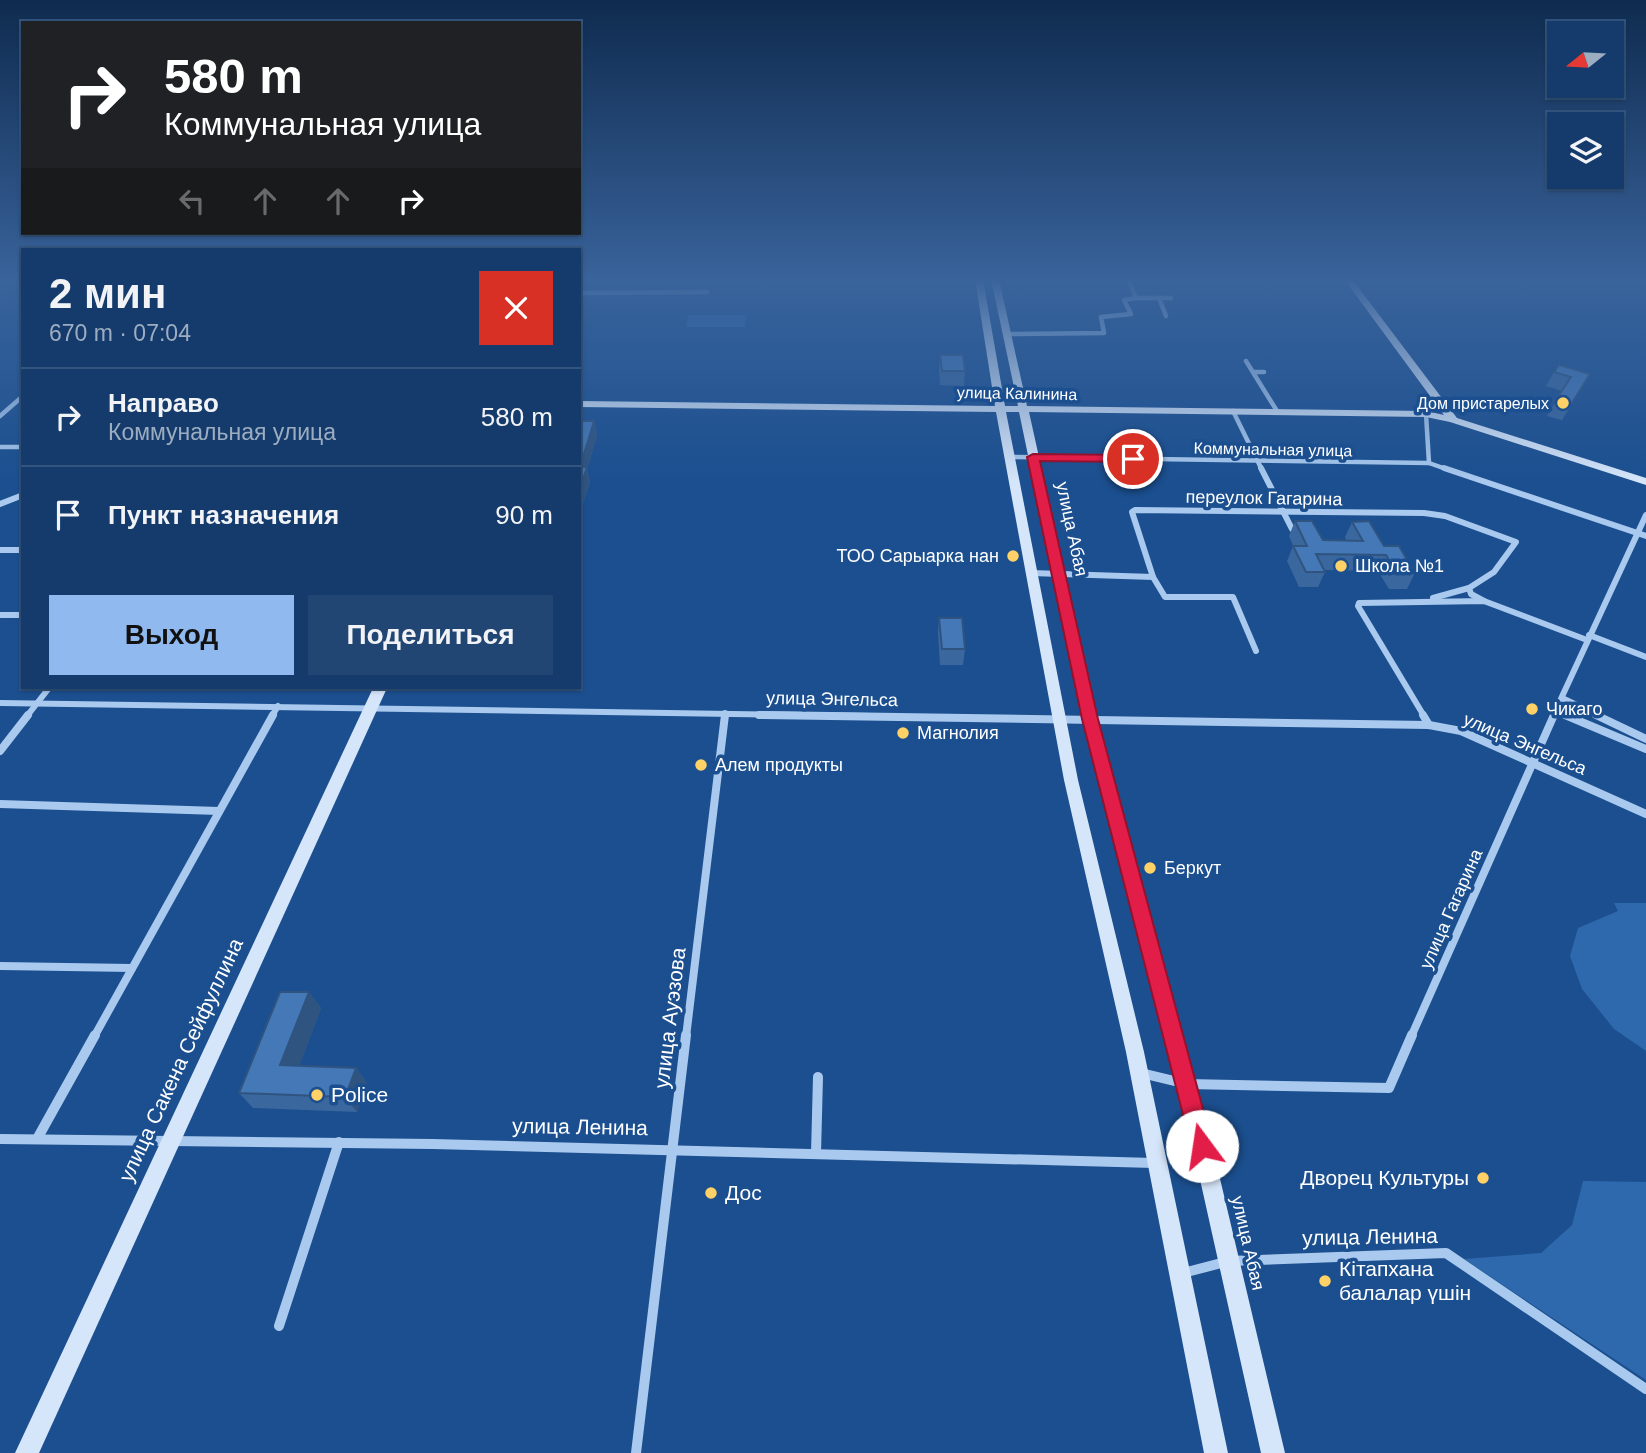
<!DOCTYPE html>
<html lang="ru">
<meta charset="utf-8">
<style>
:root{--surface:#143b6b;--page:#214673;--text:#f1f3f6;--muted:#9dadc1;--line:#33557e;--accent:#90b9f0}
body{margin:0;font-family:Helvetica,sans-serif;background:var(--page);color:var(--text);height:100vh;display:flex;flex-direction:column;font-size:26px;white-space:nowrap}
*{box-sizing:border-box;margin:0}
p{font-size:23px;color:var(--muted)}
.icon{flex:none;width:38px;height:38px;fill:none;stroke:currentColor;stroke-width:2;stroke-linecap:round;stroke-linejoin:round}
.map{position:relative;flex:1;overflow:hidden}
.details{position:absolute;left:21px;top:248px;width:560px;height:441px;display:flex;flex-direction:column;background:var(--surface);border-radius:0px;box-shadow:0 2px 5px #0004,0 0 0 2px var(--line)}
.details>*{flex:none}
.hud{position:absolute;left:21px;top:21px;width:560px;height:214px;border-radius:0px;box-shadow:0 2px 5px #0004,0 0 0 2px var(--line);background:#202124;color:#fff;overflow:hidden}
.needle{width:46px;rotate:252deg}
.buttons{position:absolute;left:1547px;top:21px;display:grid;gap:14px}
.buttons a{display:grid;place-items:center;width:77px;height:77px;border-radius:0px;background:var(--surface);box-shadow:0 2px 5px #0004,0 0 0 2px var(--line);font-size:35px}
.pin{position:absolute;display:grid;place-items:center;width:60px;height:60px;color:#fff;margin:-30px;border:4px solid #fff;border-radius:50%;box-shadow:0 2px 7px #0007}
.me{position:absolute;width:77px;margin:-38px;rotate:346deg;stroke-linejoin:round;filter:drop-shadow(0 0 5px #0008)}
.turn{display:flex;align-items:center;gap:24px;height:147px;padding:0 28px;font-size:32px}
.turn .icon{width:91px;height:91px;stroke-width:2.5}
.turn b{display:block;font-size:49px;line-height:60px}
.lanes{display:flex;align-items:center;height:66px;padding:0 28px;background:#0003;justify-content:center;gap:35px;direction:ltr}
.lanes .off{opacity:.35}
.round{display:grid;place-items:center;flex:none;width:74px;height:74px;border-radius:0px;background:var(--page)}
.headline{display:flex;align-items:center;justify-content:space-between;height:119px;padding:0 28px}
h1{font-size:42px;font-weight:800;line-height:52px}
.cta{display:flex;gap:14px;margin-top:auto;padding:14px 28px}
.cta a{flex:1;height:80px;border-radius:0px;background:var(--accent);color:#111;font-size:28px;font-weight:800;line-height:80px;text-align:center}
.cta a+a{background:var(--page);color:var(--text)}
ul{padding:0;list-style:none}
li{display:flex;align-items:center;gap:21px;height:98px;padding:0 28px;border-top:2px solid var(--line)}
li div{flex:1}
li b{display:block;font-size:26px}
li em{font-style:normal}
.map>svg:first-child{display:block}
.green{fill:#2e69ad}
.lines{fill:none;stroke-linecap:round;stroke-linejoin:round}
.street-far3{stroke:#a9c9ee;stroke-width:4.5}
.street-far2{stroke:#a9c9ee;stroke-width:6}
.street-far1{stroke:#a9c9ee;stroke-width:8}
.street{stroke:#a9c9ee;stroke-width:10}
.secondary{fill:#d6e6fa;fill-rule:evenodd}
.wall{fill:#3a679d}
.shaded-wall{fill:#305480}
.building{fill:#4478b7;stroke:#305480;stroke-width:2}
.route{fill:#e11d48;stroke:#92132f;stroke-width:2}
.poi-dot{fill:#ffd166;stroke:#1b4f8f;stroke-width:2.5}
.labels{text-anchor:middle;stroke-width:7;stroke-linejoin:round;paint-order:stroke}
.far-street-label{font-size:16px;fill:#fff;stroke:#1b4f8f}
.far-poi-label{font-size:16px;fill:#fff;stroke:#1b4f8f;text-anchor:end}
.street-label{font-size:18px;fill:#fff;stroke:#1b4f8f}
.poi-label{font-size:18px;fill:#fff;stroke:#1b4f8f;text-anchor:start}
.near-street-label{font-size:21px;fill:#fff;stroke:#1b4f8f}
.near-poi-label{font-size:21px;fill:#fff;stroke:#1b4f8f;text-anchor:start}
</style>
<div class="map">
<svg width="1646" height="1453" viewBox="0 0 1646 1453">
<rect width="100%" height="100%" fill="#1b4f8f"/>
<g class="green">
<polygon points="688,315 746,315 745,327 686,327"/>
<polygon points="1614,903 1646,903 1646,1051 1614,1029 1582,989 1570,956 1578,928 1618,911"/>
<polygon points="1583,1181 1646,1182 1646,1380 1464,1259 1541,1253 1572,1225"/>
</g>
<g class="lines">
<g class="street-far3">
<polyline points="1260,279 1262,281"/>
<polyline points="579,293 707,292"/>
<polyline points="1136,298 1159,298 1166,316"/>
<polyline points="1159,298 1171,298"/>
<polyline points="1007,334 1104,333 1101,317 1131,314 1124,300 1136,298 1128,279"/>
<polyline points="1246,361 1277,411"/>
<polyline points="1253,372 1264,372"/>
<polyline points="1233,411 1262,470"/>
<polyline points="1426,414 1429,463"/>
<polyline points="0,416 23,396"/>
<polyline points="0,447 23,447"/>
<polyline points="1010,457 1429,463 1449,470"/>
</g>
<g class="street-far2">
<polyline points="1261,468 1292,529"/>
<polyline points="1444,468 1646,536"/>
<polyline points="0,504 23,495"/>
<polyline points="0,550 23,550"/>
<polyline points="1031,573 1153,577 1132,512 1135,510 1424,513 1445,516 1516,542 1494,572 1469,588 1471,594 1484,601"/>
<polyline points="1153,577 1165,597 1233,597 1256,651"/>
<polyline points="1433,598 1469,588"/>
<polyline points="0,615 23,615"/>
<polyline points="1589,635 1646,657"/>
<polyline points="1562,698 1600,716"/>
<polyline points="0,703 872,716"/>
<polyline points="1556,711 1569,716"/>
<polyline points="27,716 49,688"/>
<polyline points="272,716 278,706"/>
<polyline points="725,716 725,713"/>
<polyline points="1424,716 1358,606 1359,603 1484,601 1587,640"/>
<polyline points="1553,716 1646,515"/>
</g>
<g class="street-far1">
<polyline points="759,715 1429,725 1461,731 1646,814"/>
<polyline points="1423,715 1429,725"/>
<polyline points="1565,715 1646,749"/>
<polyline points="1596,715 1646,739"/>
<polyline points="0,751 28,715"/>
<polyline points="0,804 219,811"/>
<polyline points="0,966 132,968"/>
<polyline points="94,1037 273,715"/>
<polyline points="686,1037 725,715"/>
<polyline points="1411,1037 1554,715"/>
</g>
<g class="street">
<polyline points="1141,1073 1187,1084 1389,1088 1412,1035"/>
<polyline points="0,1139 433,1144 1154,1163"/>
<polyline points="37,1139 95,1035"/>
<polyline points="816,1153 818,1077"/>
<polyline points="1183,1273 1229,1261 1446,1253 1646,1389"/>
<polyline points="279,1326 339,1142"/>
<polyline points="636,1453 686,1035"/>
</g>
<g class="secondary">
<polygon points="975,279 983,279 1005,406 1018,406 991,279 999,279 1027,406 1426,411 1444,415 1344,279 1352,279 1457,418 1646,478 1646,485 1450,422 1426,417 1029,412 1097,719 1217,1166 1285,1453 1261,1453 1197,1166 1083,719 1019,412 1006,412 1078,780 1144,1052 1228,1453 1204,1453 1126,1052 1064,780 996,412 579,407 579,401 995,406"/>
<polygon points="373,688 387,688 39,1453 15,1453"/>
</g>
</g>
<g class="wall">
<polygon points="940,355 965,371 964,386 940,385 939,369"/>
<polygon points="1554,372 1590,374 1562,420 1547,416 1562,391 1546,386"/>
<polygon points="579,421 594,421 597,436 587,469 590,482 583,503 579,503"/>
<polygon points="1295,521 1323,540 1347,541 1345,537 1352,522 1384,546 1415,573 1407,589 1389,589 1378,571 1324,570 1325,572 1318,587 1299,587 1287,561 1293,546 1289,536"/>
<polygon points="939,618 965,649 963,665 940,665 938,633"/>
<polygon points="309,992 321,1008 299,1066 356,1068 367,1083 357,1112 253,1108 239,1093"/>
</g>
<g class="shaded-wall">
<polygon points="594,421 597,436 587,469 590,482 583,503 580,488 580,467"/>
<polygon points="309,992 321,1008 294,1080 280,1065"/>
<polygon points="356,1068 367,1083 357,1112 345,1097"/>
</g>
<g class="building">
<polygon points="940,355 963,355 965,371 942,371"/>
<polygon points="1559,365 1590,374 1570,406 1555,401 1571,377 1554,372"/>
<polygon points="579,421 594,421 580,467 587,467 580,488 579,488"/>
<polygon points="1295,521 1312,521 1323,540 1363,541 1352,522 1369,521 1384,546 1399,546 1415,573 1397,573 1386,555 1316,554 1325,572 1306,572 1293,546 1307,546"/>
<polygon points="939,618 962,618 965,649 942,649"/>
<polygon points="280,992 309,992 280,1065 356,1068 345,1097 239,1093"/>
</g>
<linearGradient id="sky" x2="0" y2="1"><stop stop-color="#0f2b4f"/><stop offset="0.58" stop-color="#39639b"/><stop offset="1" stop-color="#39639b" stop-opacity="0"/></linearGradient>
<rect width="1646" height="482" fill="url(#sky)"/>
<polygon class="route" points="1033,454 1133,455 1139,459 1133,462 1040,461 1098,719 1213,1146 1210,1153 1202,1157 1194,1153 1191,1146 1082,719 1027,457"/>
<g class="poi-dot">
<circle cx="1563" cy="403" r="7"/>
<circle cx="1013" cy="556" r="7"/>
<circle cx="1341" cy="566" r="7"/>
<circle cx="1532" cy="709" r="7"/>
<circle cx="903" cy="733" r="7"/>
<circle cx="701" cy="765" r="7"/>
<circle cx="1150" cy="868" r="7"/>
<circle cx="317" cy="1095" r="7"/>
<circle cx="1483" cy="1178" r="7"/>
<circle cx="711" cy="1193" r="7"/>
<circle cx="1325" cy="1281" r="7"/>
</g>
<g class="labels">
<g class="far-street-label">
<text transform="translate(1017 393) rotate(1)" y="6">улица Калинина</text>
<text transform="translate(1273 449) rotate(1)" y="6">Коммунальная улица</text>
</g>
<g class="far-poi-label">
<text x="1549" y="409">Дом пристарелых</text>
</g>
<g class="street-label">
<text transform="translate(1264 498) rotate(1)" y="6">переулок Гагарина</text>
<text transform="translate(1072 529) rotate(78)" y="6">улица Абая</text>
<text transform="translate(832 699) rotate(1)" y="6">улица Энгельса</text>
<text transform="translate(1525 744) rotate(23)" y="6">улица Энгельса</text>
<text transform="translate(1451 909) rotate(-66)" y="6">улица Гагарина</text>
<text transform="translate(1248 1243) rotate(77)" y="6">улица Абая</text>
</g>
<g class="poi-label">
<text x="999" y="562" text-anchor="end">ТОО Сарыарка нан</text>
<text x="1355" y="572">Школа №1</text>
<text x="1546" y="715">Чикаго</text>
<text x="917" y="739">Магнолия</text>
<text x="715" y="771">Алем продукты</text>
<text x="1164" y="874">Беркут</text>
</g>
<g class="near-street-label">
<text transform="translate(670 1018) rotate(-83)" y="7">улица Ауэзова</text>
<text transform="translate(181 1060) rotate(-65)" y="7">улица Сакена Сейфуллина</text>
<text transform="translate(580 1127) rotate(1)" y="7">улица Ленина</text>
<text transform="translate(1370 1237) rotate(-1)" y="7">улица Ленина</text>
</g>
<g class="near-poi-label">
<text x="331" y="1102">Police</text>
<text x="1469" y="1185" text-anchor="end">Дворец Культуры</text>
<text x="725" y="1200">Дос</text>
<text x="1339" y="1276">Кітапхана<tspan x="1339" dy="24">балалар үшін</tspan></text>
</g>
</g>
</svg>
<div class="buttons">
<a><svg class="needle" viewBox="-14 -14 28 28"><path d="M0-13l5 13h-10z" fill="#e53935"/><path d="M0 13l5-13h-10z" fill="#9dadc1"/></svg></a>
<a><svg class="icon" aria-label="layers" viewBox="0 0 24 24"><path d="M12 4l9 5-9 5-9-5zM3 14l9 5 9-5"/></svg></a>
</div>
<div class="pin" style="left:1133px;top:459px;background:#d93025"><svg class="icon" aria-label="arrive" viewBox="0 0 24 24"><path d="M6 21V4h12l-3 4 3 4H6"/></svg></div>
<svg class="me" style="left:1202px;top:1146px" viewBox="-20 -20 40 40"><circle r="19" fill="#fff"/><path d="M0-13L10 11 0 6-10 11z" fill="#e11d48"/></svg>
<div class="hud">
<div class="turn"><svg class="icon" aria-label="right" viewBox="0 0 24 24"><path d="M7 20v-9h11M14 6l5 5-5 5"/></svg><div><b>580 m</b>Коммунальная улица</div></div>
<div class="lanes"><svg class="icon off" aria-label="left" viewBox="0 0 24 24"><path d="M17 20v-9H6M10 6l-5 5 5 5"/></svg><svg class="icon off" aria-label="ahead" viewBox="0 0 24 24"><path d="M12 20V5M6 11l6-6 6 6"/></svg><svg class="icon off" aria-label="ahead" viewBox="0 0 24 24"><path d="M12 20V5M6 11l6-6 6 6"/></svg><svg class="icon" aria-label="right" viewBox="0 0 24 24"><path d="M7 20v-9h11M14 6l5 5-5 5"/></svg></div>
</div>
<section class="details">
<div class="headline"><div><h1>2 мин</h1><p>670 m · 07:04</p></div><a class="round" style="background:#d93025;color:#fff"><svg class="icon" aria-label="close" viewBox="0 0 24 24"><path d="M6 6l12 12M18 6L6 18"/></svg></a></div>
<ul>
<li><svg class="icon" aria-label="right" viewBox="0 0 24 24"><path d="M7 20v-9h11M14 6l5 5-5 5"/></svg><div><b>Направо</b><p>Коммунальная улица</p></div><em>580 m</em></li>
<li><svg class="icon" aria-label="arrive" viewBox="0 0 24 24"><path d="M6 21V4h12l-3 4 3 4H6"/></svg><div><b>Пункт назначения</b></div><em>90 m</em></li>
</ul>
<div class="cta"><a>Выход</a><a>Поделиться</a></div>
</section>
</div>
